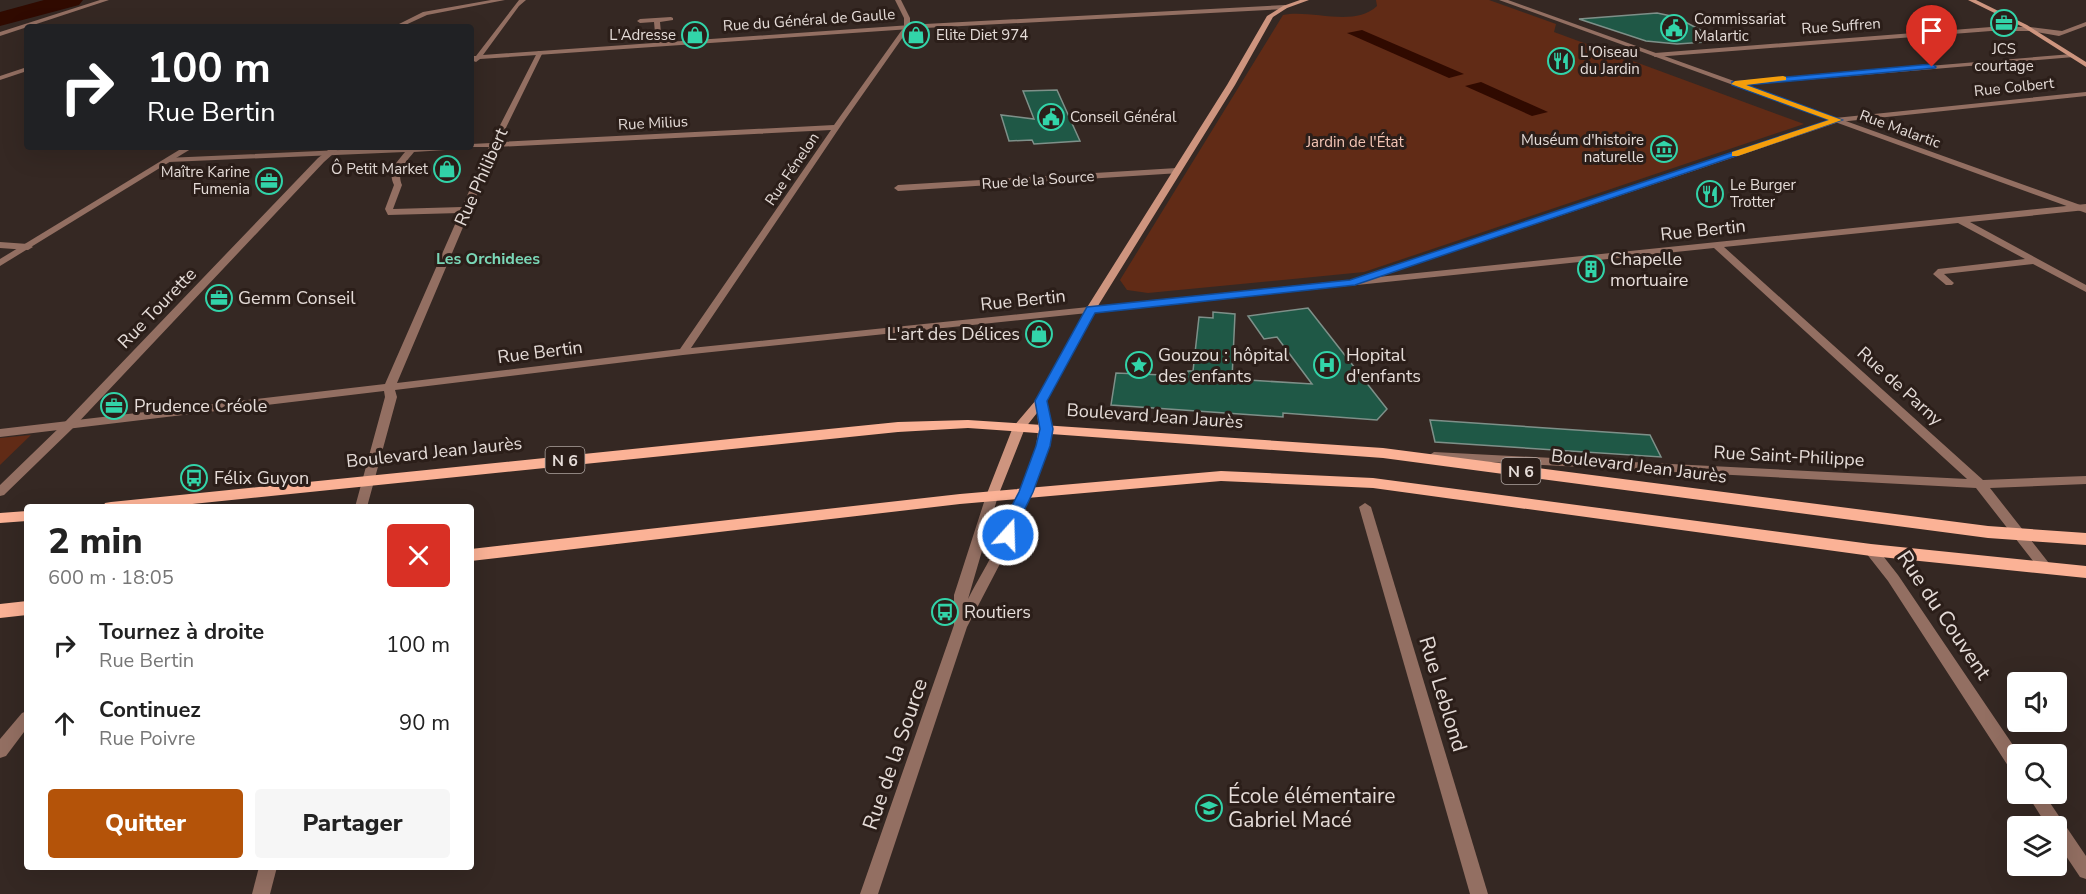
<!DOCTYPE html>
<html lang="fr">
<meta charset="utf-8">
<style>
:root{--surface:#fff;--page:#f6f6f6;--text:#222;--muted:#767676;--accent:#b45309}
body{margin:0;font-family:"Nunito Sans",sans-serif;background:var(--page);color:var(--text);height:100vh;display:flex;flex-direction:column;font-size:22px;white-space:nowrap}
*{box-sizing:border-box;margin:0}
p{font-size:20px;color:var(--muted)}
.icon{flex:none;width:33px;height:33px;fill:none;stroke:currentColor;stroke-width:2;stroke-linecap:round;stroke-linejoin:round}
.map{position:relative;flex:1;overflow:hidden}
.drawer{position:absolute;left:24px;top:504px;width:450px;height:366px;display:flex;flex-direction:column;background:var(--surface);border-radius:6px;box-shadow:0 6px 24px #0002}
.drawer>*{flex:none}
.banner{position:absolute;left:24px;top:24px;width:450px;height:126px;border-radius:6px;box-shadow:0 6px 24px #0002;background:#202124;color:#fff;overflow:hidden}
.buttons{position:absolute;left:2007px;top:672px;display:grid;gap:12px}
.buttons a{display:grid;place-items:center;width:60px;height:60px;border-radius:6px;background:var(--surface);box-shadow:0 6px 24px #0002;font-size:30px}
.pin{position:absolute;display:grid;place-items:center;width:51px;height:51px;color:#fff;margin:-62px -26px;border-radius:50% 50% 50% 0;rotate:-45deg;box-shadow:0 0 6px #0007}
.pin .icon{rotate:45deg}
.me{position:absolute;width:66px;margin:-33px;rotate:20deg;stroke-linejoin:round;filter:drop-shadow(0 0 4px #0008)}
.turn{display:flex;align-items:center;gap:21px;height:126px;padding:0 24px;font-size:27px}
.turn .icon{width:78px;height:78px;stroke-width:2.5}
.turn b{display:block;font-size:42px;line-height:51px}
.round{display:grid;place-items:center;flex:none;width:63px;height:63px;border-radius:6px;background:var(--page)}
.head{display:flex;align-items:center;justify-content:space-between;height:102px;padding:0 24px}
h1{font-size:36px;font-weight:800;line-height:45px}
.action{display:flex;gap:12px;margin-top:auto;padding:12px 24px}
.action a{flex:1;height:69px;border-radius:6px;background:var(--accent);color:#fff;font-size:24px;font-weight:800;line-height:69px;text-align:center}
.action a+a{background:var(--page);color:var(--text)}
ul{padding:0;list-style:none}
li{display:flex;align-items:center;gap:18px;height:78px;padding:0 24px}
li div{flex:1}
li b{display:block;font-size:22px}
li em{font-style:normal}
.map>svg:first-child{display:block}
.green{fill:#612b16}
.water{fill:#300a00}
.lines{fill:none;stroke-linecap:round;stroke-linejoin:round}
.river{fill:#300a00;fill-rule:evenodd}
.building{fill:#1f5846;stroke:#7e9089;stroke-width:1.5}
.minor{fill:#936f62;fill-rule:evenodd}
.tertiary{fill:#936f62;fill-rule:evenodd}
.secondary{fill:#ce957f;fill-rule:evenodd}
.primary{fill:#fbb296;fill-rule:evenodd}
.route{fill:#1a73e8;stroke:#114b97;stroke-width:1.5}
.slow{fill:#f59e0b}
.labels{text-anchor:middle;stroke-width:6;stroke-linejoin:round;paint-order:stroke}
.far-poi-label{font-size:15px;fill:#e5dcd8;stroke:#2b1e19;text-anchor:start}
.far-street-label{font-size:15px;fill:#e5dcd8;stroke:#2b1e19}
.far-park-label{font-size:15px;fill:#f4c6b6;stroke:#2b1e19}
.far-neighbourhood-label{font-size:16px;font-weight:bold;fill:#7ad7b7;stroke:#2b1e19}
.shield{fill:#2b1e19;stroke:#ada39f;stroke-width:1.5}
.shield-label{font-size:16px;font-weight:bold;fill:#e5dcd8}
.street-label{font-size:18px;fill:#e5dcd8;stroke:#2b1e19}
.poi-label{font-size:18px;fill:#e5dcd8;stroke:#2b1e19;text-anchor:start}
.near-street-label{font-size:21px;fill:#e5dcd8;stroke:#2b1e19}
.near-poi-label{font-size:21px;fill:#e5dcd8;stroke:#2b1e19;text-anchor:start}
</style>
<div class="map">
<svg width="2086" height="894" viewBox="0 0 2086 894">
<rect width="100%" height="100%" fill="#352823"/>
<g class="green">
<path d="M1376 0H1489L1556 24 1554 32 1804 124 1364 272 1148 293 1127 290 1120 280 1283 15C1311 9 1354 28 1377 6Z"/>
<polygon points="31,435 0,465 0,438"/>
</g>
<g class="water">
<polygon points="1362,30 1464,74 1449,78 1347,33"/>
<polygon points="1481,82 1548,112 1532,116 1465,86"/>
</g>
<g class="lines">
<polygon class="river" points="44,0 83,0 79,5 0,26 0,12"/>
</g>
<g class="building">
<polygon points="1657,13 1676,17 1721,41 1677,44 1646,41 1579,19"/>
<polygon points="1057,90 1080,141 1034,144 1032,140 1009,141 1001,115 1034,119 1023,91"/>
<polygon points="1308,308 1387,409 1377,420 1283,413 1283,417 1111,405 1116,373 1187,376 1188,371 1193,371 1199,317 1213,318 1213,312 1235,314 1232,379 1312,384 1277,337 1264,339 1248,316"/>
<polygon points="1430,420 1650,435 1661,457 1435,442"/>
</g>
<g class="lines">
<g class="minor">
<polygon points="100,0 109,0 0,36 0,32"/>
<path d="M895 0H901L910 18V27L844 121 691 348 1369 278 1367 276 1369 274 1835 118 2086 92V96L1839 122 1378 277 2086 204V210L1970 222 2086 285V292L2033 264 1944 274 1954 283 1952 285H1946L1933 274 1938 269 2025 259 1958 223 1724 247 1983 480 2086 476V484L1990 488 2052 567 2050 570H2040L1976 488 1430 459 1428 456 1434 452 1967 479 1714 248 683 355 395 390 397 397 367 507H355L385 397 384 391 0 437V429L385 384 460 213 388 215 385 209 394 185C387 171 397 162 405 152L169 162H166V158L406 147H465L461 149 414 152C406 162 396 171 402 185L393 209 462 207 489 147H468H471V144L491 143 538 51 543 52 499 142 834 125 904 27V18ZM831 130 680 349 397 383 497 147Z"/>
<polygon points="671,17 673,18 673,20 660,22 662,44 659,46 656,44 654,22 640,23 637,21 640,19"/>
<polygon points="2086,22 2086,26 2059,36 2030,31 1991,31 1655,57 1652,55 1655,53 1991,27 2030,27 2062,31"/>
<polygon points="326,25 338,25 341,27 323,27"/>
<polygon points="2072,54 2074,55 2074,57 1735,86 1731,84 1735,82"/>
<polygon points="27,67 27,71 0,80 0,76"/>
<polygon points="1177,168 1180,169 1180,173 898,191 894,188 898,185"/>
<polygon points="0,242 28,244 33,247 28,250 0,248"/>
<polygon points="1365,503 1371,507 1488,894 1470,894 1359,507"/>
<polygon points="1871,545 1876,547 1898,575 2019,754 2018,774 2012,772 1888,581 1866,553 1864,550 1866,547"/>
<polygon points="27,711 27,728 6,756 0,758 0,739 22,713"/>
<polygon points="2027,794 2044,794 2086,856 2086,879 2080,877 2056,841 2056,826 2047,826"/>
<polygon points="259,867 277,867 270,894 252,894"/>
</g>
<g class="tertiary">
<polygon points="491,0 505,0 427,15 401,27 393,27 423,12"/>
<polygon points="519,0 526,0 519,6 483,55 925,24 1285,5 1288,7 1285,9 925,28 480,59 476,62 471,60 471,56 476,56"/>
<polygon points="1499,0 1508,0 2086,207 2086,213"/>
<polygon points="184,147 194,147 0,266 0,259"/>
<polygon points="332,147 341,147 324,162 72,429 4,495 0,496 0,485 64,423 318,158"/>
<path d="M1026 488 1032 492 1019 519 1015 535 967 627 878 894H860L954 625V595L986 496 992 492 998 496 968 599C979 577 994 555 1002 532 1006 521 1016 491 1026 488Z"/>
</g>
<g class="secondary">
<path d="M1300 0H1309L1287 8 1273 17 1235 85 1096 309 1047 401 1052 429 1049 446 1032 492 1026 496 1020 492C1030 465 1042 441 1037 413L1025 428 998 496 996 499H988L986 496 1013 427 1036 400 1086 309 1227 85 1267 16 1283 6Z"/>
<polygon points="1968,0 1976,0 2027,25 2086,62 2086,67 2023,27"/>
</g>
<g class="primary">
<polygon points="968,420 1383,448 1988,526 2086,533 2086,545 1988,538 1383,458 968,428 898,432 163,507 103,507 105,503 111,502 898,422"/>
<polygon points="1221,471 1373,478 1871,544 2086,566 2086,578 1871,556 1373,488 1221,481 960,504 471,561 471,549 960,494"/>
<polygon points="27,511 27,521 0,523 0,513"/>
<polygon points="27,601 27,615 0,618 0,604"/>
</g>
</g>
<polygon class="route" points="1932,64 1936,67 1935,68 1747,85 1842,120 1355,285 1095,313 1047,401 1053,429 1050,446 1033,492 1020,519 1016,535 1008,541 1001,535 1005,519 1019,492 1036,446 1040,429 1035,401 1087,307 1350,280 1829,120 1732,85 1732,82"/>
<polygon class="slow" points="1783,76 1786,77 1786,80 1746,85 1842,120 1738,156 1732,156 1732,152 1829,120 1731,84 1735,81"/>
<defs>
<symbol id="office-ring" viewBox="-11 -11 22 22"><circle r="9.5" fill="#2b1e19" stroke="#32d4a9" stroke-width="1.5"/><path d="M-6-3h4V-5.5h4V-3h4V5H-6ZM-1-4.5V-3h2v-1.5ZM-6 0V1H6V0Z" fill="#32d4a9"/></symbol>
<symbol id="civic-ring" viewBox="-11 -11 22 22"><circle r="9.5" fill="#2b1e19" stroke="#32d4a9" stroke-width="1.5"/><path d="M-.6-6.5H3V-4.5H.6V-3L4-1V1h2V6H-6V1h2V-1L-.6-3ZM-1.2 2.5V6h2.4V2.5Z" fill="#32d4a9"/></symbol>
<symbol id="shop-ring" viewBox="-11 -11 22 22"><circle r="9.5" fill="#2b1e19" stroke="#32d4a9" stroke-width="1.5"/><path d="M-5-2.5h2.3a2.7 3.5 0 0 1 5.4 0H5L5.5 6h-11ZM-1.5-2.5h3a1.5 2.3 0 0 0-3 0Z" fill="#32d4a9"/></symbol>
<symbol id="restaurant-ring" viewBox="-11 -11 22 22"><circle r="9.5" fill="#2b1e19" stroke="#32d4a9" stroke-width="1.5"/><path d="M-5-6h1v4h1v-4h1v4h1v-4h1v5L-1.5 .5V6h-2V.5L-5-1ZM5-6V6H3V1.5H1.5Q1.5-4 5-6Z" fill="#32d4a9"/></symbol>
<symbol id="museum-ring" viewBox="-11 -11 22 22"><circle r="9.5" fill="#2b1e19" stroke="#32d4a9" stroke-width="1.5"/><path d="M0-6L6-3V-2H-6V-3ZM-5-1h2V3h-2ZM-1-1h2V3h-2ZM3-1h2V3H3ZM-6 4H6V6H-6Z" fill="#32d4a9"/></symbol>
<symbol id="building-ring" viewBox="-11 -11 22 22"><circle r="9.5" fill="#2b1e19" stroke="#32d4a9" stroke-width="1.5"/><path d="M-4-6H4V6H1V3H-1V6H-4ZM-2.5-4.3h1.7v1.8h-1.7ZM.8-4.3h1.7v1.8H.8ZM-2.5-1h1.7V.8h-1.7ZM.8-1h1.7V.8H.8Z" fill="#32d4a9"/></symbol>
<symbol id="sight-ring" viewBox="-11 -11 22 22"><circle r="9.5" fill="#2b1e19" stroke="#32d4a9" stroke-width="1.5"/><path d="M0-6L1.8-2.2L6-1.7L2.9 1.2L3.7 5.4L0 3.3L-3.7 5.4L-2.9 1.2L-6-1.7L-1.8-2.2Z" fill="#32d4a9"/></symbol>
<symbol id="hospital-ring" viewBox="-11 -11 22 22"><circle r="9.5" fill="#2b1e19" stroke="#32d4a9" stroke-width="1.5"/><path d="M-5-5h3v3.5h4V-5h3V5h-3V1.5h-4V5h-3Z" fill="#32d4a9"/></symbol>
<symbol id="bus-ring" viewBox="-11 -11 22 22"><circle r="9.5" fill="#2b1e19" stroke="#32d4a9" stroke-width="1.5"/><path d="M-5-6H5V4H4V6H2V4H-2V6H-4V4H-5ZM-3.5-4V0h7V-4ZM-3.5 1.2v1.5H-2V1.2ZM2 1.2v1.5H3.5V1.2Z" fill="#32d4a9"/></symbol>
<symbol id="school-ring" viewBox="-11 -11 22 22"><circle r="9.5" fill="#2b1e19" stroke="#32d4a9" stroke-width="1.5"/><path d="M0-5L7-2L0 1L-7-2ZM-4 1L0 2.5L4 1V4Q0 6-4 4Z" fill="#32d4a9"/></symbol>
</defs>
<g fill-rule="evenodd">
<use href="#office-ring" x="1989" y="8" width="30" height="30"/>
<use href="#civic-ring" x="1659" y="13" width="30" height="30"/>
<use href="#shop-ring" x="680" y="20" width="30" height="30"/>
<use href="#shop-ring" x="901" y="20" width="30" height="30"/>
<use href="#restaurant-ring" x="1546" y="46" width="30" height="30"/>
<use href="#civic-ring" x="1036" y="102" width="30" height="30"/>
<use href="#museum-ring" x="1649" y="134" width="30" height="30"/>
<use href="#shop-ring" x="432" y="154" width="30" height="30"/>
<use href="#office-ring" x="254" y="166" width="30" height="30"/>
<use href="#restaurant-ring" x="1695" y="179" width="30" height="30"/>
<use href="#building-ring" x="1576" y="254" width="30" height="30"/>
<use href="#office-ring" x="204" y="283" width="30" height="30"/>
<use href="#shop-ring" x="1024" y="319" width="30" height="30"/>
<use href="#sight-ring" x="1124" y="350" width="30" height="30"/>
<use href="#hospital-ring" x="1312" y="350" width="30" height="30"/>
<use href="#office-ring" x="99" y="391" width="30" height="30"/>
<use href="#bus-ring" x="179" y="463" width="30" height="30"/>
<use href="#bus-ring" x="930" y="597" width="30" height="30"/>
<use href="#school-ring" x="1194" y="793" width="30" height="30"/>
</g>
<g class="labels">
<g class="far-poi-label">
<text x="1694" y="24">Commissariat<tspan x="1694" dy="17">Malartic</tspan></text>
<text x="676" y="40" text-anchor="end">L'Adresse</text>
<text x="936" y="40">Elite Diet 974</text>
<text x="2004" y="54" text-anchor="middle">JCS<tspan x="2004" dy="17">courtage</tspan></text>
<text x="1580" y="57">L'Oiseau<tspan x="1580" dy="17">du Jardin</tspan></text>
<text x="1070" y="122">Conseil Général</text>
<text x="1644" y="145" text-anchor="end">Muséum d'histoire<tspan x="1644" dy="17">naturelle</tspan></text>
<text x="428" y="174" text-anchor="end">Ô Petit Market</text>
<text x="250" y="177" text-anchor="end">Maître Karine<tspan x="250" dy="17">Fumenia</tspan></text>
<text x="1730" y="190">Le Burger<tspan x="1730" dy="17">Trotter</tspan></text>
</g>
<g class="far-street-label">
<text transform="translate(809 20) rotate(-4)" y="5">Rue du Général de Gaulle</text>
<text transform="translate(1841 26) rotate(-4)" y="5">Rue Suffren</text>
<text transform="translate(2014 87) rotate(-6)" y="5">Rue Colbert</text>
<text transform="translate(653 123) rotate(-3)" y="5">Rue Milius</text>
<text transform="translate(1900 129) rotate(20)" y="5">Rue Malartic</text>
<text transform="translate(792 169) rotate(-56)" y="5">Rue Fénelon</text>
<text transform="translate(1038 180) rotate(-4)" y="5">Rue de la Source</text>
</g>
<g class="far-park-label">
<text x="1355" y="147">Jardin de l'État</text>
</g>
<g class="far-neighbourhood-label">
<text x="488" y="264">Les Orchidees</text>
</g>
<g class="shield">
<rect x="545.5" y="447" width="39" height="26" rx="4.5"/>
<rect x="1501.5" y="458" width="39" height="26" rx="4.5"/>
</g>
<g class="shield-label">
<text x="565" y="466">N 6</text>
<text x="1521" y="477">N 6</text>
</g>
<g class="street-label">
<text transform="translate(481 177) rotate(-66)" y="6">Rue Philibert</text>
<text transform="translate(1703 230) rotate(-6)" y="6">Rue Bertin</text>
<text transform="translate(1023 300) rotate(-6)" y="6">Rue Bertin</text>
<text transform="translate(157 308) rotate(-46)" y="6">Rue Tourette</text>
<text transform="translate(540 352) rotate(-7)" y="6">Rue Bertin</text>
<text transform="translate(1900 386) rotate(42)" y="6">Rue de Parny</text>
<text transform="translate(1155 416) rotate(4)" y="6">Boulevard Jean Jaurès</text>
<text transform="translate(434 452) rotate(-6)" y="6">Boulevard Jean Jaurès</text>
<text transform="translate(1789 456) rotate(3)" y="6">Rue Saint-Philippe</text>
<text transform="translate(1639 466) rotate(7)" y="6">Boulevard Jean Jaurès</text>
</g>
<g class="poi-label">
<text x="1610" y="265">Chapelle<tspan x="1610" dy="21">mortuaire</tspan></text>
<text x="238" y="304">Gemm Conseil</text>
<text x="1020" y="340" text-anchor="end">L'art des Délices</text>
<text x="1158" y="361">Gouzou : hôpital<tspan x="1158" dy="21">des enfants</tspan></text>
<text x="1346" y="361">Hopital<tspan x="1346" dy="21">d'enfants</tspan></text>
<text x="134" y="412">Prudence Créole</text>
<text x="214" y="484">Félix Guyon</text>
<text x="964" y="618">Routiers</text>
</g>
<g class="near-street-label">
<text transform="translate(1944 615) rotate(56)" y="7">Rue du Couvent</text>
<text transform="translate(1443 694) rotate(73)" y="7">Rue Leblond</text>
<text transform="translate(895 754) rotate(-71)" y="7">Rue de la Source</text>
</g>
<g class="near-poi-label">
<text x="1228" y="803">École élémentaire<tspan x="1228" dy="24">Gabriel Macé</tspan></text>
</g>
</g>
</svg>
<div class="buttons">
<a><svg class="icon" aria-label="sound" viewBox="0 0 24 24"><path d="M4 9h4l5-4v14l-5-4H4zM17 9q2 3 0 6"/></svg></a>
<a><svg class="icon" aria-label="search" viewBox="0 0 24 24"><circle cx="10" cy="10" r="6"/><path d="M15 15l6 6"/></svg></a>
<a><svg class="icon" aria-label="layers" viewBox="0 0 24 24"><path d="M12 4l9 5-9 5-9-5zM3 14l9 5 9-5"/></svg></a>
</div>
<div class="pin" style="left:1932px;top:67px;background:#d93025"><svg class="icon" aria-label="arrive" viewBox="0 0 24 24"><path d="M6 21V4h12l-3 4 3 4H6"/></svg></div>
<svg class="me" style="left:1008px;top:535px" viewBox="-20 -20 40 40"><circle r="17" fill="#1a73e8" stroke="#fff" stroke-width="3"/><path d="M0-11L8 9 0 5-8 9z" fill="#fff"/></svg>
<div class="banner">
<div class="turn"><svg class="icon" aria-label="right" viewBox="0 0 24 24"><path d="M7 20v-9h11M14 6l5 5-5 5"/></svg><div><b>100 m</b>Rue Bertin</div></div>
</div>
<section class="drawer">
<div class="head"><div><h1>2 min</h1><p>600 m · 18:05</p></div><a class="round" style="background:#d93025;color:#fff"><svg class="icon" aria-label="close" viewBox="0 0 24 24"><path d="M6 6l12 12M18 6L6 18"/></svg></a></div>
<ul>
<li><svg class="icon" aria-label="right" viewBox="0 0 24 24"><path d="M7 20v-9h11M14 6l5 5-5 5"/></svg><div><b>Tournez à droite</b><p>Rue Bertin</p></div><em>100 m</em></li>
<li><svg class="icon" aria-label="ahead" viewBox="0 0 24 24"><path d="M12 20V5M6 11l6-6 6 6"/></svg><div><b>Continuez</b><p>Rue Poivre</p></div><em>90 m</em></li>
</ul>
<div class="action"><a>Quitter</a><a>Partager</a></div>
</section>
</div>
